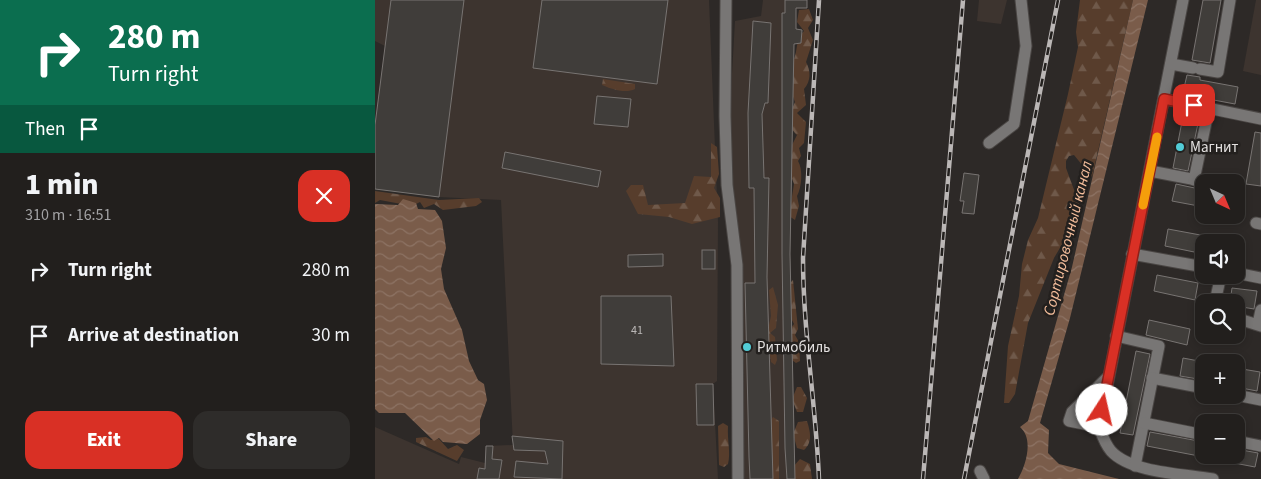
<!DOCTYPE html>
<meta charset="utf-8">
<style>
:root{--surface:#221f1d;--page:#2e2c2a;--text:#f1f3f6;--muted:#a2a2a4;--line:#3f3d3b;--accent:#d93025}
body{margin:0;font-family:"Source Sans 3",sans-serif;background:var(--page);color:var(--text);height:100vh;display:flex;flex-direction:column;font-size:19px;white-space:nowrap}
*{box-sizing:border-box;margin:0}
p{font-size:16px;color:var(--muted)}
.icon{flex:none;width:28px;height:28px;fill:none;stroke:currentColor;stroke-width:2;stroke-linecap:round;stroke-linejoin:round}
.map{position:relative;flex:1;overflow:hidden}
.panel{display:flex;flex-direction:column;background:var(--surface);width:375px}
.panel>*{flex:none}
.banner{background:#0b6e4f;color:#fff;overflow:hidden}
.needle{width:32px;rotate:136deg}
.buttons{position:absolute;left:820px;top:174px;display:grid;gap:10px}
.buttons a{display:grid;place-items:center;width:50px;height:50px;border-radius:10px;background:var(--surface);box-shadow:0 2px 8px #0003,0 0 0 1px var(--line);font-size:25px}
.pin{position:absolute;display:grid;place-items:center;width:42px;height:42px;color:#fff;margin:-21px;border-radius:10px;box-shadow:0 2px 8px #0006}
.me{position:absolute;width:55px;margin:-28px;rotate:10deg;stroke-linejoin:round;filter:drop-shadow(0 0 4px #0008)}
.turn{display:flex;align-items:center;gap:18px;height:105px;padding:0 25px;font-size:22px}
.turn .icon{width:65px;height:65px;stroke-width:2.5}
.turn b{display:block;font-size:35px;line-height:42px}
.then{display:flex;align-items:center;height:48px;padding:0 25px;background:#0003;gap:10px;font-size:19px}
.round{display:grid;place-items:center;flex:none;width:52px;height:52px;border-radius:15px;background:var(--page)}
.head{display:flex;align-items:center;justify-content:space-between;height:85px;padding:0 25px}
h1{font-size:30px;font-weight:800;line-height:38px}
.button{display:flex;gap:10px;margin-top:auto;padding:10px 25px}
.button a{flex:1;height:58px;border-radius:15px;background:var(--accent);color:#fff;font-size:20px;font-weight:800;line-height:58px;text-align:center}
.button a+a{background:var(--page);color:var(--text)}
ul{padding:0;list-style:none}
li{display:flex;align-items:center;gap:15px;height:65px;padding:0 25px}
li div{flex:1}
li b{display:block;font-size:19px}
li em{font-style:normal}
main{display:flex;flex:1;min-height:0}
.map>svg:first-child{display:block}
.built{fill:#3d342f}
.forest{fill:url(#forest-firs)}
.water{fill:url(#water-waves)}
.building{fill:#403d3a;stroke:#787472}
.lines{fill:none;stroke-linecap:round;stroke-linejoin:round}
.minor-casing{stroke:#4a4644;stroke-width:13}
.minor{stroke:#787675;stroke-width:11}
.rail-casing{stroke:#bbb7b6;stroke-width:4.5}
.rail{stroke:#23201e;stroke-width:2.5;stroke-dasharray:8;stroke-linecap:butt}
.route-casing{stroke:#8d1f18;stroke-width:12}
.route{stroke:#d93025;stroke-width:9}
.slow{stroke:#f59e0b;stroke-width:9}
.poi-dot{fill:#52ccd6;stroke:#23201e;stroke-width:2}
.labels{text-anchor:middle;stroke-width:5;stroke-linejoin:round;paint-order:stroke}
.number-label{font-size:12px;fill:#bab7b6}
.poi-label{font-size:15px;fill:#e3e0df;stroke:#23201e;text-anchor:start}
.water-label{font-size:16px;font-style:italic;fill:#f4bd9b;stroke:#23201e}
</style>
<main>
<section class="panel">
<div class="banner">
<div class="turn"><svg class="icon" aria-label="right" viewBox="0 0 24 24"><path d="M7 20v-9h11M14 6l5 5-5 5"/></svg><div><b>280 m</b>Turn right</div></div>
<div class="then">Then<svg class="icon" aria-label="arrive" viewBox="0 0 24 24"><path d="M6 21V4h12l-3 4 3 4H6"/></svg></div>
</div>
<div class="head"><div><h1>1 min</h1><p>310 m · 16:51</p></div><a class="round" style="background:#d93025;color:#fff"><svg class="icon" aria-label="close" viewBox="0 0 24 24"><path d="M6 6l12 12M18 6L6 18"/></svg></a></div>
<ul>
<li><svg class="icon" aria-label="right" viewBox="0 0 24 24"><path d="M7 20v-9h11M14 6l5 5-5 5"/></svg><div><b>Turn right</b></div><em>280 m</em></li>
<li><svg class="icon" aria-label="arrive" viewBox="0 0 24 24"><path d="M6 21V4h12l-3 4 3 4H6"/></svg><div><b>Arrive at destination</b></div><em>30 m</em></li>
</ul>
<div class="button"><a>Exit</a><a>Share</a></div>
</section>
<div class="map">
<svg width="886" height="479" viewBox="0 0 886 479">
<defs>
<pattern id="forest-firs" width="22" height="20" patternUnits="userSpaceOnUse" patternTransform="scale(1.25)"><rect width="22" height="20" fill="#573d2c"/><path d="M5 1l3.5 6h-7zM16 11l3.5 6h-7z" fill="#6f594a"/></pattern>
<pattern id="water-waves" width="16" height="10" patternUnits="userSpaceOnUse" patternTransform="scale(1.25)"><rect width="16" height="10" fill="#7a5c4a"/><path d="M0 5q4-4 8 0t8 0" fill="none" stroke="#8d7364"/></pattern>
</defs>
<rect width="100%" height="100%" fill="#2d2927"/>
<g class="built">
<polygon points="0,0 334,0 343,222 342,381 338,384 343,479 0,479 0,427 84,464 86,457 110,463 111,446 138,445 126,200 64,197 0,189 0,125 10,46 0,41"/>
<polygon points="388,0 432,0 432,8 421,9 421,29 427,30 426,43 419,44 415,254 420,479 366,479 358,186 354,126 360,21 386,16"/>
<polygon points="604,0 632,0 626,24 602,21"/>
<polygon points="881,0 886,0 886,75 868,71"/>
</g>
<g class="forest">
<polygon points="705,0 758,0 717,177 699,155 694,156 691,161 691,168 705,206 692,236 679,258 653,323 640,394 634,403 629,403 633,346 644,296 647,264 653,240 663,218 693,94 703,47 701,32"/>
<path d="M434 9 438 20 433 28 438 40 431 62C436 71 436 81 429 89L431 105 422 113 431 122 429 143 424 148 426 156 423 161C428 169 427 187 422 196L424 206 420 220 414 216 419 184 415 173V149L422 135C411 124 414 116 420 102 413 85 415 73 420 56 423 46 421 39 429 31L422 22 424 10Z"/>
<path d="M228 79 260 84V89C250 94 237 89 227 85Z"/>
<polygon points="336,143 342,147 344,174 339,188 345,198 345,217 317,224 294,217 263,214 251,191 256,185 268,185 273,205 310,203 319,176 336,177"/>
<polygon points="0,191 64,200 104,198 107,202 101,206 68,210 59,204 49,208 45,202 37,206 5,200 0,203"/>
<polygon points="418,280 423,329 420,335 424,342 425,361 421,363 414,358 415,329 419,324 413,312 413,285"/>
<polygon points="398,287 403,305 401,328 395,333 400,337 402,360 400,365 396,362 392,334 396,316 394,290"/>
<polygon points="422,387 426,387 432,398 428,412 422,412 417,399"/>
<polygon points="398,417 404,421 404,479 396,479 395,422"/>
<path d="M432 421C435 431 438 442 429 450L422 448 418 434 423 422Z"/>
<path d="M348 423 353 426C352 440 356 452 353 464L349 467 344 465 343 426Z"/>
<polygon points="51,437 56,440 64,439 73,449 82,445 89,450 82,461 41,442 41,438"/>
<polygon points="425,459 435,464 437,479 420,479 418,467"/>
</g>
<g class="water">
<path d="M758 0H773L695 318 665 423 674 430 673 453 684 464 744 479H643C651 465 659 439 645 427L653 421 697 267Z"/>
<polygon points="28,199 41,203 43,209 60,210 67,221 71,248 66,269 69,289 87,330 94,361 103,380 109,384 112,400 105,420 105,434 92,444 68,442 64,438 59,441 30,413 4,413 0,409 0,204 23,205"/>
</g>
<g class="building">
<polygon points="16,0 89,0 64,197 0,189 0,125"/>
<polygon points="167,0 293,0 282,84 158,68"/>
<polygon points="410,0 432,0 432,8 421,8 421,29 427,30 426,43 419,44 415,254 420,479 412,479 410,448 407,254 407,13 410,13"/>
<polygon points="828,0 846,0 835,63 817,60"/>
<polygon points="378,21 396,23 393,103 390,103 387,114 389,178 394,178 392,277 398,479 375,479 374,457 370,283 380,283 379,188 374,188 373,113"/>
<polygon points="812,75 825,77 825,80 863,87 860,104 812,95 813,88 809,88"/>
<polygon points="222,96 256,99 253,127 219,124"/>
<polygon points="809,111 825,114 813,171 798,168"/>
<polygon points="880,132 886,133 886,186 871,184"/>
<polygon points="130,152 226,171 223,187 127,168"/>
<polygon points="589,173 604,175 599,214 587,213 589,201 585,201"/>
<polygon points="801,184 829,190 829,207 797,201"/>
<polygon points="793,229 847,239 847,242 829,242 829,254 790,246"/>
<rect x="327" y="250" width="13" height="19"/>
<polygon points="288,254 288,266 253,267 253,255"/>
<polygon points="782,275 823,283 820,300 779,291"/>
<polygon points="857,288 882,291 879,309 861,306 861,302 855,302"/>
<polygon points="226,296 296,296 299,366 226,364"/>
<polygon points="774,320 815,329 812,345 771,335"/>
<polygon points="761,351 775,354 758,435 745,433"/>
<polygon points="808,358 829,362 829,380 805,376"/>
<polygon points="861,368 885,372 882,391 861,387"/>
<polygon points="321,384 338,384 339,425 322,425"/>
<polygon points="775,432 829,442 829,457 772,446"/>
<polygon points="137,436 188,441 187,479 139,477 141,461 173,464 170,451 139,450"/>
<polygon points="111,446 118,446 117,459 127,460 124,479 102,479 104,468 110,469"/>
<polygon points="861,449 883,453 880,467 833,458 834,455 861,455"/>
</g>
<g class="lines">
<defs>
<g id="minor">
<polyline points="351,0 350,116 352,185 362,265 363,479"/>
<path d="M808 0 724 427C727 435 730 444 736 451 756 473 809 474 838 479"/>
<polyline points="796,64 818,68"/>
<polyline points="825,69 843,72 855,0"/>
<polyline points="789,99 886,119"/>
<polyline points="614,143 639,124 651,46 646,0"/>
<polyline points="775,171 827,181"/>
<polyline points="819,180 834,108"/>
<polyline points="881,223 886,224"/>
<polyline points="757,254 829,267"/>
<polyline points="861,273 886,278"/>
<polyline points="840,302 846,275"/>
<polyline points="861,318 886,326"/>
<polyline points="883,324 886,310"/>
<polyline points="741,336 784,346 760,466"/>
<polyline points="777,378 829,388"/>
<polyline points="861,395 886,400"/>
<polyline points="769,423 829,435"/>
<polyline points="724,427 694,421 697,412 733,377"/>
<polyline points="861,441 886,446"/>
<polyline points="605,471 609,479"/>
</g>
</defs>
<use href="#minor" class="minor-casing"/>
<use href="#minor" class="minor"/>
<defs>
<g id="rail">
<path d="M444 479C441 405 428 332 428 258L444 0"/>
<polyline points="548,479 588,0"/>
<polyline points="589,479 683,0"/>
</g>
</defs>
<use href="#rail" class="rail-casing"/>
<use href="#rail" class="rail"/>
</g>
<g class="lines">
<defs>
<polyline id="route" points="727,410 789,99 819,105"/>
</defs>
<use href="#route" class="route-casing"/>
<use href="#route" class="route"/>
<polyline class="slow" points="768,205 782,137"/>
</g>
<g class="poi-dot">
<circle cx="805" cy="147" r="5"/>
<circle cx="372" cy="347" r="5"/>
</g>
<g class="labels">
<g class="number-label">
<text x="262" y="334">41</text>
</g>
<g class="poi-label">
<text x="815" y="152">Магнит</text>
<text x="382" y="352">Ритмобиль</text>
</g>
<g class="water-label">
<text transform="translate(692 238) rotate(-76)" y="6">Сортировочный канал</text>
</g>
</g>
</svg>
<div class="buttons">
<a><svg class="needle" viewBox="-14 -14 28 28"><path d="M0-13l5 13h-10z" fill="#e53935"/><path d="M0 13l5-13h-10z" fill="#a2a2a4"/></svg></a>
<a><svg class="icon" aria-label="sound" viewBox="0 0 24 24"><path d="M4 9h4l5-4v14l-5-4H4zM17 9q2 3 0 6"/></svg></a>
<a><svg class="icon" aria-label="search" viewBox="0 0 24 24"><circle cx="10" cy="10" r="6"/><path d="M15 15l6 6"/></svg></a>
<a>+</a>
<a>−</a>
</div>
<div class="pin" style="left:819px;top:105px;background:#d93025"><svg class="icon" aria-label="arrive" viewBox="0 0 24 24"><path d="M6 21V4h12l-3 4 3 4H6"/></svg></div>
<svg class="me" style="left:727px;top:410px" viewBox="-20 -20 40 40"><circle r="19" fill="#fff"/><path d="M0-13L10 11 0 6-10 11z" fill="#d93025"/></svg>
</div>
</main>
